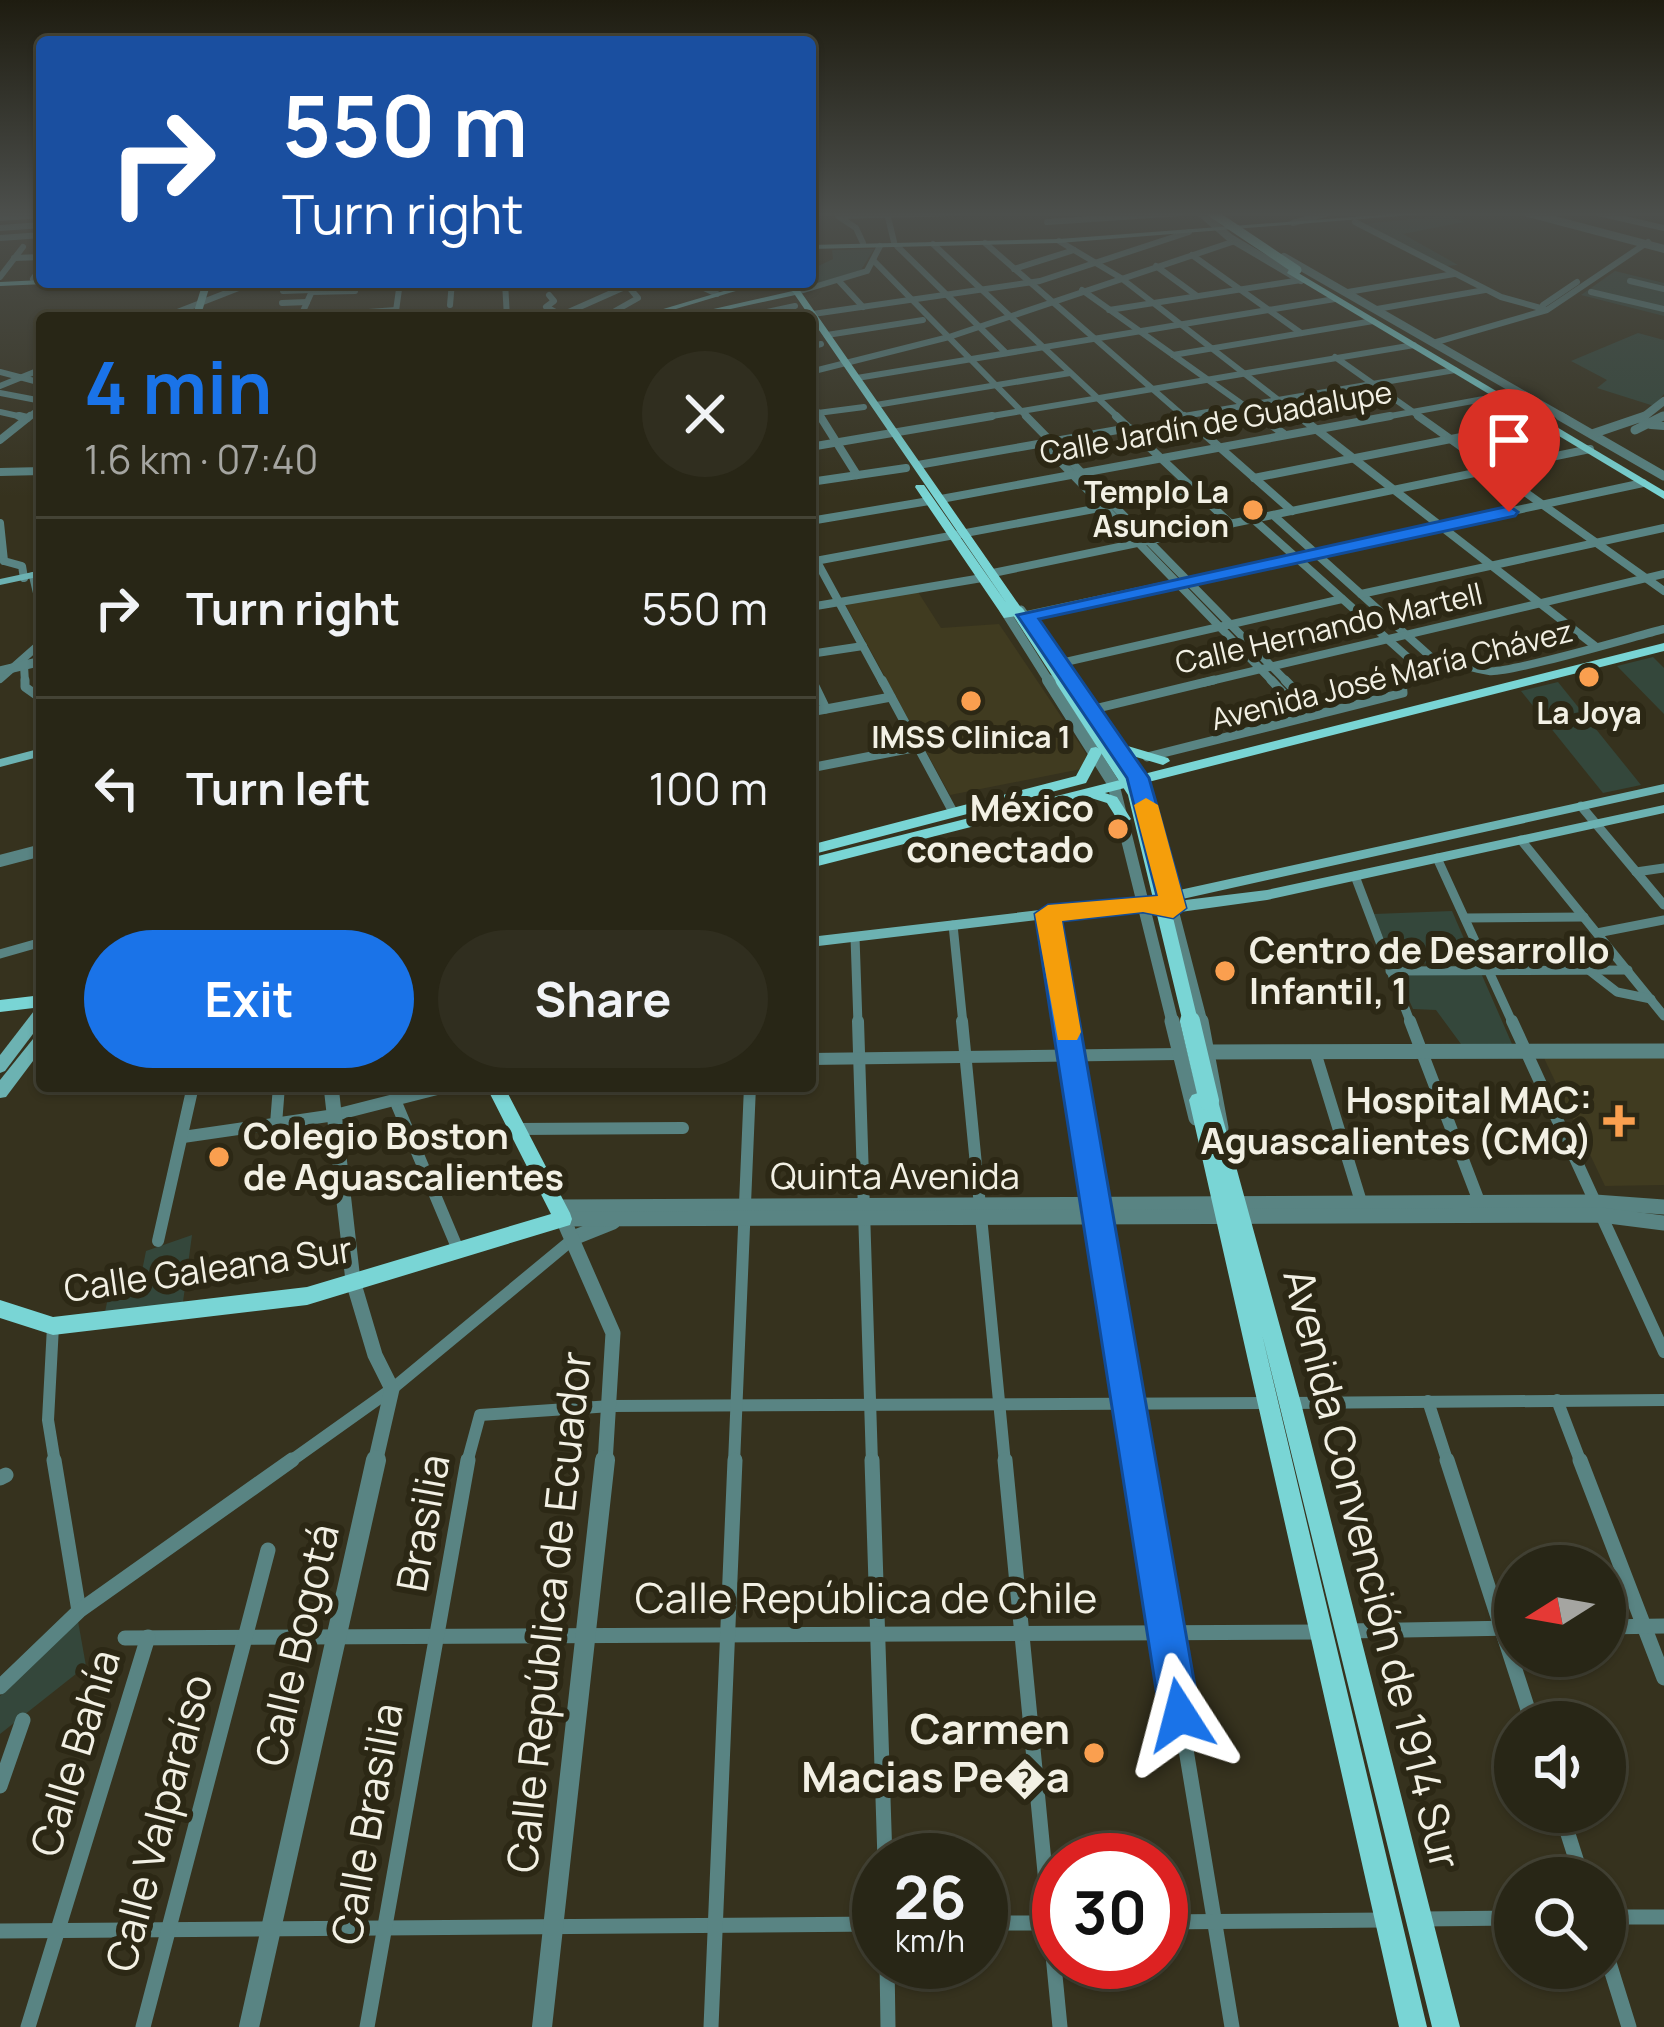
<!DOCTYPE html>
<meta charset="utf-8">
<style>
:root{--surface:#282616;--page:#302e1f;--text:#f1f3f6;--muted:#a5a5a1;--line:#444335;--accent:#1a73e8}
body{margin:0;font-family:Manrope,sans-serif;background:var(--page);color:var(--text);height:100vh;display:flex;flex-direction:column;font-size:45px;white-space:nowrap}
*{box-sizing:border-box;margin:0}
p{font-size:39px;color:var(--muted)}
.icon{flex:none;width:66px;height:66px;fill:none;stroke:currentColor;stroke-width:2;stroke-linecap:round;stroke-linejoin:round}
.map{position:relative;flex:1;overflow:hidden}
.drawer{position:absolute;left:36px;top:312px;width:780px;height:780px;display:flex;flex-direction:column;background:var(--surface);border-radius:12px;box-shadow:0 3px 9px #0004,0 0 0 3px var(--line)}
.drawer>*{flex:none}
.top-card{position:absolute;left:36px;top:36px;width:780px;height:252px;border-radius:12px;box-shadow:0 3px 9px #0004,0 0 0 3px var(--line);background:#1a4fa0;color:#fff;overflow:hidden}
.needle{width:78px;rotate:259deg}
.controls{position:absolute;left:1494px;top:1545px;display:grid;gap:24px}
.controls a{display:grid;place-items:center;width:132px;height:132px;border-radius:50%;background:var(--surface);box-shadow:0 3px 9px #0004,0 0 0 3px var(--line);font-size:60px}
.speed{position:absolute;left:852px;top:1833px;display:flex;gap:24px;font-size:60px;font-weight:700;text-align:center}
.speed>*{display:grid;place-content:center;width:156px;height:156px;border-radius:50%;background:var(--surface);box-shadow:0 3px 9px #0004,0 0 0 3px var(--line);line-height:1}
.speed small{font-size:30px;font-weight:400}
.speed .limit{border:18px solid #d22;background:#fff;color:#111}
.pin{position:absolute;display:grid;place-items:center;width:102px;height:102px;color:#fff;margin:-123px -51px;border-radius:50% 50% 50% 0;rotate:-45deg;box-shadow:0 0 12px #0007}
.pin .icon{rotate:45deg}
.me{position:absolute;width:132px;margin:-66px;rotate:351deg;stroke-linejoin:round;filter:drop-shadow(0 0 9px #0008)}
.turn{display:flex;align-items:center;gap:42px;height:252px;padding:0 48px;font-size:54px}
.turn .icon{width:156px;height:156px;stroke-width:2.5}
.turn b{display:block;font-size:84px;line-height:102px}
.round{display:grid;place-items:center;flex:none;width:126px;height:126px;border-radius:63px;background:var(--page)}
.overview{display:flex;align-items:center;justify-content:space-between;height:204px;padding:0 48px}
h1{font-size:72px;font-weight:700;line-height:90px;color:var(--accent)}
.button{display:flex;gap:24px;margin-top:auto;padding:24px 48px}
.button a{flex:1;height:138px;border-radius:72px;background:var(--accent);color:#fff;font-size:48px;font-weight:700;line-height:138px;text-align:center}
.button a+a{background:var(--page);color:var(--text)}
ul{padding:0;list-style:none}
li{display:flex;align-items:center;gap:36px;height:180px;padding:0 48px;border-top:3px solid var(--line)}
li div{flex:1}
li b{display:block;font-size:45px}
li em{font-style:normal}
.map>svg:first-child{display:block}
.built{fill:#403b20}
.green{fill:#34473b}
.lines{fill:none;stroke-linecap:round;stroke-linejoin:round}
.minor-tunnel{stroke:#524e3c;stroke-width:6;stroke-dasharray:6 3;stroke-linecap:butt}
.minor-far4{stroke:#598483;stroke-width:6}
.minor-far3{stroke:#598483;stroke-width:8}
.minor-far2{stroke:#598483;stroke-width:9}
.minor-far1{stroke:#598483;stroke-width:12}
.minor{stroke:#598483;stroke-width:15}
.tertiary-far4{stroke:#598483;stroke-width:8}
.tertiary-far3{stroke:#598483;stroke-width:9}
.tertiary-far2{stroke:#598483;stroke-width:12}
.tertiary-far1{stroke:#598483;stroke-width:15}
.tertiary{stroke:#598483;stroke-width:20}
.secondary{fill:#6cb2b2;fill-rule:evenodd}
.primary{fill:#79d5d5;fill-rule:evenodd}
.primary-bridge-far3{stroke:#79d5d5;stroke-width:9}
.primary-bridge-far2{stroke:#79d5d5;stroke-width:12}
.primary-bridge-far1{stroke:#79d5d5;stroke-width:15}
.primary-bridge{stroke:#79d5d5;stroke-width:20}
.route{fill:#1a73e8;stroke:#114b97;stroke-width:3}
.slow{fill:#f59e0b}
.poi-dot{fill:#fa9f4f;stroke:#2c2815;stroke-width:4.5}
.labels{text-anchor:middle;stroke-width:12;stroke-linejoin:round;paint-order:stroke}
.far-street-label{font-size:30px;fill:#f2f0e4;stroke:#2c2815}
.far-poi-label{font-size:30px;font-weight:bold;fill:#f2f0e4;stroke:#2c2815}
.poi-label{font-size:36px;font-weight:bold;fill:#f2f0e4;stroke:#2c2815;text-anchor:end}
.street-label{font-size:36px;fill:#f2f0e4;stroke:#2c2815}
.near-street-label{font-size:42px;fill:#f2f0e4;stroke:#2c2815}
.near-poi-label{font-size:42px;font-weight:bold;fill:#f2f0e4;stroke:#2c2815;text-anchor:end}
</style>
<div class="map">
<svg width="1664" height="2027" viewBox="0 0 1664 2027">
<rect width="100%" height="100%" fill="#36321e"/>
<g class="built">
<polygon points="918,592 941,628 999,624 1087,755 1081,769 950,795 845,604"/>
<polygon points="1664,1057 1664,1185 1605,1186 1544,1058"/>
</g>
<g class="green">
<polygon points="1449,215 1464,222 1403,234 1458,265 1446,266 1364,224"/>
<polygon points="874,249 861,270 805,287 798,282 810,282 810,270 833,259 832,250"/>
<polygon points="1615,271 1664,283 1664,316 1581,295"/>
<polygon points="1638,333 1664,340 1664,394 1654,406 1597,388 1607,380 1571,361"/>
<polygon points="1653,657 1664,668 1664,714 1617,666"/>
<polygon points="1558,682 1641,785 1603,793 1521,691"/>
<polygon points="1452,911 1475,964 1393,963 1374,914"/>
<polygon points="1481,973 1512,1044 1461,1044 1436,1010 1413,1009 1397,974"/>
<polygon points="192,1235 183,1302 105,1312 111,1283 142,1271 146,1251"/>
<polygon points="78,1621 86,1666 0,1734 0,1696"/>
</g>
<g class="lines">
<polyline class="minor-tunnel" points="258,314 300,317"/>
<g class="minor-far4">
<polyline points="887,213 894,242"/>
<polyline points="1598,213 1664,228"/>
<polyline points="838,216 958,213"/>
<polyline points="838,216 856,228 863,243"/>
<polyline points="0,218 42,215"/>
<polyline points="1047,222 1182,213"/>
<polyline points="1355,222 1501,297 1544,309"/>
<polyline points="1293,223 1328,213"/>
<polyline points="0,228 42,225"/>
<polyline points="0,238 42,235"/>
<polyline points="1059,241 1121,278 1303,419"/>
<polyline points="985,243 1187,419"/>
<polyline points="933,244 1120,419"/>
<polyline points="897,246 1006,353"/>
<polyline points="1192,255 1301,333"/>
<polyline points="14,258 42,257"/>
<polyline points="875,262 1029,419"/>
<polyline points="1156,266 1197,296"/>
<polyline points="1014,269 1074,250"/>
<polyline points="0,277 23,247"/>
<polyline points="33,279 42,266"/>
<polyline points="839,281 863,307"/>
<polyline points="1630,281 1664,289"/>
<polyline points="190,282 196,285"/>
<polyline points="505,282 507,318"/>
<polyline points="691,282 717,294"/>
<polyline points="1082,290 1263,419"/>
<polyline points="283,291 312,290"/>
<polyline points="311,292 355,291"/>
<polyline points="797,292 867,271 880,246"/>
<polyline points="1348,292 1454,274"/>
<polyline points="1591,292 1664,309"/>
<polyline points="549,295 554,301 546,307 561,315"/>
<polyline points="282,303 307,302"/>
<polyline points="450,305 452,282"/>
<polyline points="1543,305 1577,282"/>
<polyline points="1377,309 1485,290"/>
<polyline points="1109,310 1301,280"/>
<polyline points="813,314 1040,281 1189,232"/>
<polyline points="300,317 396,310"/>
<polyline points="162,318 254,282"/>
<polyline points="300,318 316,282"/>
<polyline points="395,318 400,282"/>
<polyline points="555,318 636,282"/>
<polyline points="621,318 615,311 638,298 628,286"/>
<polyline points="739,318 795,306"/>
<polyline points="827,335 923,320"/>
<polyline points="1433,343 1547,310 1648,242"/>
<polyline points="810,347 821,344"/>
<polyline points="1173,355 1373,321"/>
<polyline points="1335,357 1423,419"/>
<polyline points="0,372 42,383"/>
<polyline points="810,372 949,337 1235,241"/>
<polyline points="857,378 1335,299"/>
<polyline points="0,386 42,369"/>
<polyline points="0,393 42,401"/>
<polyline points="810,400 822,419"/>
<polyline points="876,405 1070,373"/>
<polyline points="0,412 27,418"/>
<polyline points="810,414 864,407"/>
<polyline points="1184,416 1455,370"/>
<polyline points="26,419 42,407"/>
<polyline points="974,419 1414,345"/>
<polyline points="1374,419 1500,396"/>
</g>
<g class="minor-far3">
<polyline points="19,416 27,418"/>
<polyline points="820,416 857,475"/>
<polyline points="1026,416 1288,683"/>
<polyline points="1116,416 1231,524"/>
<polyline points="1184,416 1292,511"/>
<polyline points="1259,416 1284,434"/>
<polyline points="1299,416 1595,646"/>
<polyline points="1418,416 1664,591"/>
<polyline points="1651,425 1664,426"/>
<polyline points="0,440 30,416"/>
<polyline points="1045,446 1274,683"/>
<polyline points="810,447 992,416"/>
<polyline points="918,465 1129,428"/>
<polyline points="0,472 42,471"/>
<polyline points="1254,478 1542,421"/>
<polyline points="810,482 906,468"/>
<polyline points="941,499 1390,416"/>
<polyline points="1273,515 1432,658"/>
<polyline points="1253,519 1413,662"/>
<polyline points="810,521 929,501"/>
<polyline points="0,523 4,561"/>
<polyline points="810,549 883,683"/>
<polyline points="4,561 22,566 24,578"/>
<polyline points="810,562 1196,490"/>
<polyline points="993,573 1590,449"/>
<polyline points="33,576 42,614"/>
<polyline points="1361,594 1664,528"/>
<polyline points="810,607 982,578"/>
<polyline points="1027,615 1643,483"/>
<polyline points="810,654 863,646"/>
<polyline points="1061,663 1342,599"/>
<polyline points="24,665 25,683"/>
<polyline points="810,676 814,683"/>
<polyline points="0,679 42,642"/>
<polyline points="1202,683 1664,574"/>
<path d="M1402 683 1401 674C1434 646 1454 666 1489 671 1508 674 1636 636 1664 629"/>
</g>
<g class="minor-far2">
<polyline points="25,680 25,687 42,699"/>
<polyline points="812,680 826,709"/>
<polyline points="882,680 952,810"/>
<polyline points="1271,680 1306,717"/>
<polyline points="1285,680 1318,714"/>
<polyline points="1094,709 1214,680"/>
<polyline points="810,712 891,697"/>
<polyline points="1147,757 1403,693 1402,680"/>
<polyline points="810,768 918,747"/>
<polyline points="1581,806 1664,905"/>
<polyline points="1521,840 1664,1016"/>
<polyline points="1437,858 1513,1024"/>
<polyline points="1636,872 1664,868"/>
<polyline points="1355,876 1411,1024"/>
<polyline points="1048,914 1066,1024"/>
<polyline points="1465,918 1584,917"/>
<polyline points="953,925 963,1024"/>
<polyline points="1597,933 1664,920"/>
<polyline points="855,937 858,1024"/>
<polyline points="0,954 42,942"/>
<polyline points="1390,971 1628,970"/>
<polyline points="1590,971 1617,992 1651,999"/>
</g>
<g class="minor-far1">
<polyline points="858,1021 872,1463"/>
<polyline points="962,1021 1005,1463"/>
<polyline points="1066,1021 1139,1463"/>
<polyline points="1410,1021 1480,1204"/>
<polyline points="1512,1021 1664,1352"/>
<polyline points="1315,1052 1362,1205"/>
<polyline points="810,1059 1178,1054"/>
<polyline points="395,1100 459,1252"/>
<polyline points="276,1124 279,1086"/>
<polyline points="517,1129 683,1128"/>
<polyline points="183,1137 335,1115 449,1086"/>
<polyline points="158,1241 193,1086"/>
<polyline points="53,1326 48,1420 55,1463"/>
<polyline points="1557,1400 1581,1463"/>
<polyline points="1428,1401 1448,1463"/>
<polyline points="1291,1403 1664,1400"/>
<polyline points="288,1463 392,1389 573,1239"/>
<polyline points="467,1463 480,1415 611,1406 1266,1403"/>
<polyline points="734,1463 750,1086"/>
</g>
<g class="minor">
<polyline points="54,1460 79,1611"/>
<polyline points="872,1460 885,1860"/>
<polyline points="1005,1460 1060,2027"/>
<polyline points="1138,1460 1232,2027"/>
<polyline points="1447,1460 1532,1722"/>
<polyline points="1580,1460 1664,1678"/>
<polyline points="0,1478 6,1475"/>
<polyline points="1605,1627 1664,1626"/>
<polyline points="1348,1631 1515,1628"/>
<polyline points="125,1638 1320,1632"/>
<polyline points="0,1687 79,1611 292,1460"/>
<polyline points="0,1786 23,1720"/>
<polyline points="1561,1812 1582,1878"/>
<polyline points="1605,1917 1664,1917"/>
<polyline points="1422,1919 1515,1918"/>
<polyline points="1161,1922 1385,1920"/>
<polyline points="981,1923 1059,1923"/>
<polyline points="0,1931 879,1924"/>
<polyline points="1605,1950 1629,2027"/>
<polyline points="887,1962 888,2027"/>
<polyline points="28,2027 148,1637"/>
<polyline points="143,2027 268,1550"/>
<polyline points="367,2027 468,1460"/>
<polyline points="711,2027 735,1460"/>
</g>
<g class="tertiary-far4">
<polyline points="1201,213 1230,238 1301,280"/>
<polyline points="1528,213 1664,249"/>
<polyline points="1284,257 1566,419"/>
<polyline points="1641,419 1664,401"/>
<polyline points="1657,419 1664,416"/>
</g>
<g class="tertiary-far3">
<polyline points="1560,416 1664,476"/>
<polyline points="1635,430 1663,416"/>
<polyline points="1592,434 1645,416"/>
<polyline points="1004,610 1050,683"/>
<polyline points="1021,610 1072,683"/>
<polyline points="0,671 42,661"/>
</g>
<g class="tertiary-far2">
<polyline points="1048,680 1113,783 1173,1024"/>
<polyline points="1070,680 1138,777 1202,1024"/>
<polyline points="0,861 42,850"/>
</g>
<g class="tertiary-far1">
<polyline points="1172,1021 1196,1118"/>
<polyline points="1201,1021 1221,1128"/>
<polyline points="1209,1052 1664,1051"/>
<polyline points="331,1086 353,1281 375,1355 392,1389 375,1463"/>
<polyline points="557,1207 1595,1202 1664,1207"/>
<polyline points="573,1238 613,1222"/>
<polyline points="605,1463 613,1333 563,1219 1601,1215 1664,1223"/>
</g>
<g class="tertiary">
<polyline points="249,2027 376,1460"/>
<polyline points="542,2027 605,1460"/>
</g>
<g class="secondary">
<polygon points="1406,213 1436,213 1059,243 810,249 810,245 1059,239"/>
<polygon points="42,280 45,284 0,286 0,282"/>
<polygon points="203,282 211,282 200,318 192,318"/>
<polygon points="754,282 766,282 646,318 633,318"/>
<polygon points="797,290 800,290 800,294 689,318 674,318"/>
<polygon points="42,570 42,576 0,585 0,579"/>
<polygon points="42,748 42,756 0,767 0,759"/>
<polygon points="1664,784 1664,792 1169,902 1267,890 1664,805 1664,813 1267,900 1173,913 1147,907 810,947 810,937 1143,898"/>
<polygon points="42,1005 42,1022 5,1071 0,1073 0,1055 37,1007"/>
<polygon points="42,1032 42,1049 6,1097 0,1098 0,1080 37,1034"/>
</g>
<g class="primary">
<polygon points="1290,268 1664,491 1664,499 1287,273"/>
<polygon points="786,282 794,282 1024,612 1022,615 1004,618 915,487 916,485 924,485 1007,604"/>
<polygon points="1664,643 1664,651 1105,793 1117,797 1131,819 1124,824 1119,822 1107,803 1088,797 810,868 810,858"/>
<polygon points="1121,744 1168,758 1170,761 1163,765 1116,751 1116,745"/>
<polygon points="1096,747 1103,751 1086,783 810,855 810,845 1076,776 1091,748"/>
<polygon points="42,995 42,1007 0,1012 0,1000"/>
<polygon points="486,1086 504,1086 570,1213 572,1219 570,1225 307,1305 53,1335 0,1318 0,1300 53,1317 307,1287 551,1214"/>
<polygon points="1198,1093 1215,1096 1218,1101 1301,1403 1460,2027 1432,2027 1262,1334 1427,2027 1399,2027 1189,1100 1192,1095"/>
</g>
<polyline class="primary-bridge-far3" points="1212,213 1297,270"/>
<polyline class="primary-bridge-far2" points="1018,612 1064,683"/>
<polyline class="primary-bridge-far1" points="1063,680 1135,792 1191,1024"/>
<polyline class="primary-bridge" points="1190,1021 1209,1101"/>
</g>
<linearGradient id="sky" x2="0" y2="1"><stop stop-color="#1e1c10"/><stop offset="0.43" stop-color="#4c4f4c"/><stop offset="1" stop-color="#4c4f4c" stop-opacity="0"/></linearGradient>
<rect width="1664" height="497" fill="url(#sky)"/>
<polygon class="route" points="1509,506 1518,512 1515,516 1039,619 1149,778 1186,908 1173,918 1143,912 1062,921 1200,1715 1194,1730 1180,1735 1166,1730 1160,1715 1035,914 1048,905 1157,896 1127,778 1017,615"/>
<polygon class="slow" points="1146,798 1158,805 1186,908 1173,918 1143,912 1062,921 1081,1032 1077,1040 1058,1040 1035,914 1048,905 1158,896 1134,805"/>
<g class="poi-dot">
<circle cx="1253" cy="510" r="12"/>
<circle cx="1589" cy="677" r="12"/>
<circle cx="971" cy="701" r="12"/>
<circle cx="1118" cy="829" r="12"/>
<circle cx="1225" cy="971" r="12"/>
<path d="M1613 1103h12v12h12v12h-12v12h-12v-12h-12v-12h12z"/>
<circle cx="219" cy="1157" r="12"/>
<circle cx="1094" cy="1753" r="12"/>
</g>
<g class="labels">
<g class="far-street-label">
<text transform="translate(1216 423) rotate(-10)" y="10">Calle Jardín de Guadalupe</text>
<text transform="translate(1329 629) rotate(-13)" y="10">Calle Hernando Martell</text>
<text transform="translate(1392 676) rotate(-14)" y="10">Avenida José María Chávez</text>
</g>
<g class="far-poi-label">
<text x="1229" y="503" text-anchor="end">Templo La<tspan x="1229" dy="34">Asuncion</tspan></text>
<text x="1589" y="724">La Joya</text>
<text x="971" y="748">IMSS Clinica 1</text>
</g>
<g class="poi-label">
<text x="1094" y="821">México<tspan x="1094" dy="41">conectado</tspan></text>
<text x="1249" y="963" text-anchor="start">Centro de Desarrollo<tspan x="1249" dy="41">Infantil, 1</tspan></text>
<text x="1592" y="1113">Hospital MAC:<tspan x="1592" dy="41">Aguascalientes (CMQ)</tspan></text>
<text x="243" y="1149" text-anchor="start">Colegio Boston<tspan x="243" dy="41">de Aguascalientes</tspan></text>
</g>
<g class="street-label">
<text x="895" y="1189">Quinta Avenida</text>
<text transform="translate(208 1269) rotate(-8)" y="13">Calle Galeana Sur</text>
</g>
<g class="near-street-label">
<text transform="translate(423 1523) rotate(-80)" y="15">Brasilia</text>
<text transform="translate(1372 1569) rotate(76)" y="15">Avenida Convención de 1914 Sur</text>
<text x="866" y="1613">Calle República de Chile</text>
<text transform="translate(549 1612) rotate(-84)" y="15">Calle República de Ecuador</text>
<text transform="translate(297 1645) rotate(-77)" y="15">Calle Bogotá</text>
<text transform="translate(75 1753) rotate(-73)" y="15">Calle Bahía</text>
<text transform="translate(159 1823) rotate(-75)" y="15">Calle Valparaíso</text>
<text transform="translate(367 1824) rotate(-80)" y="15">Calle Brasilia</text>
</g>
<g class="near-poi-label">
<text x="1070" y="1744">Carmen<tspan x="1070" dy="48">Macias Pe�a</tspan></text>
</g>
</g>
</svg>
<div class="controls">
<a><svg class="needle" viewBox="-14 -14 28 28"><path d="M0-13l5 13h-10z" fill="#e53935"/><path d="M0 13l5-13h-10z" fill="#a5a5a1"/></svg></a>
<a><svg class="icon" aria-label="sound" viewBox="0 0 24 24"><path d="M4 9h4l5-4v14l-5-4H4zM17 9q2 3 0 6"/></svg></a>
<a><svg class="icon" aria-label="search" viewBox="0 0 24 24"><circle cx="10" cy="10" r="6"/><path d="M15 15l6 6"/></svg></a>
</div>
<div class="speed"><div>26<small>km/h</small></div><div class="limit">30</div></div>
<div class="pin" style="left:1509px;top:512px;background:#d93025"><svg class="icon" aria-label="arrive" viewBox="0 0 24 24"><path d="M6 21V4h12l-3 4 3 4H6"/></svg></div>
<svg class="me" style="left:1180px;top:1715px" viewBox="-20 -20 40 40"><path d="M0-17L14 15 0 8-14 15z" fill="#1a73e8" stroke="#fff" stroke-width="4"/></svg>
<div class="top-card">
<div class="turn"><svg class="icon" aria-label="right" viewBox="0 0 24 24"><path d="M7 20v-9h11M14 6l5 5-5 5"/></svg><div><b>550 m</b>Turn right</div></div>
</div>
<section class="drawer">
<div class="overview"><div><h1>4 min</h1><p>1.6 km · 07:40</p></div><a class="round"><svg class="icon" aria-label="close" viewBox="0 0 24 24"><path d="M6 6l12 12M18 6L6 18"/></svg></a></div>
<ul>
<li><svg class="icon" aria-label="right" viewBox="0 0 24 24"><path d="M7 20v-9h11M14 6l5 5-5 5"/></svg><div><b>Turn right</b></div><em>550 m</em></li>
<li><svg class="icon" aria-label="left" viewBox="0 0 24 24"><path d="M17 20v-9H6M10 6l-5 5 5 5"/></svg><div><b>Turn left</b></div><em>100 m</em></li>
</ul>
<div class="button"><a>Exit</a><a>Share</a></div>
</section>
</div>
